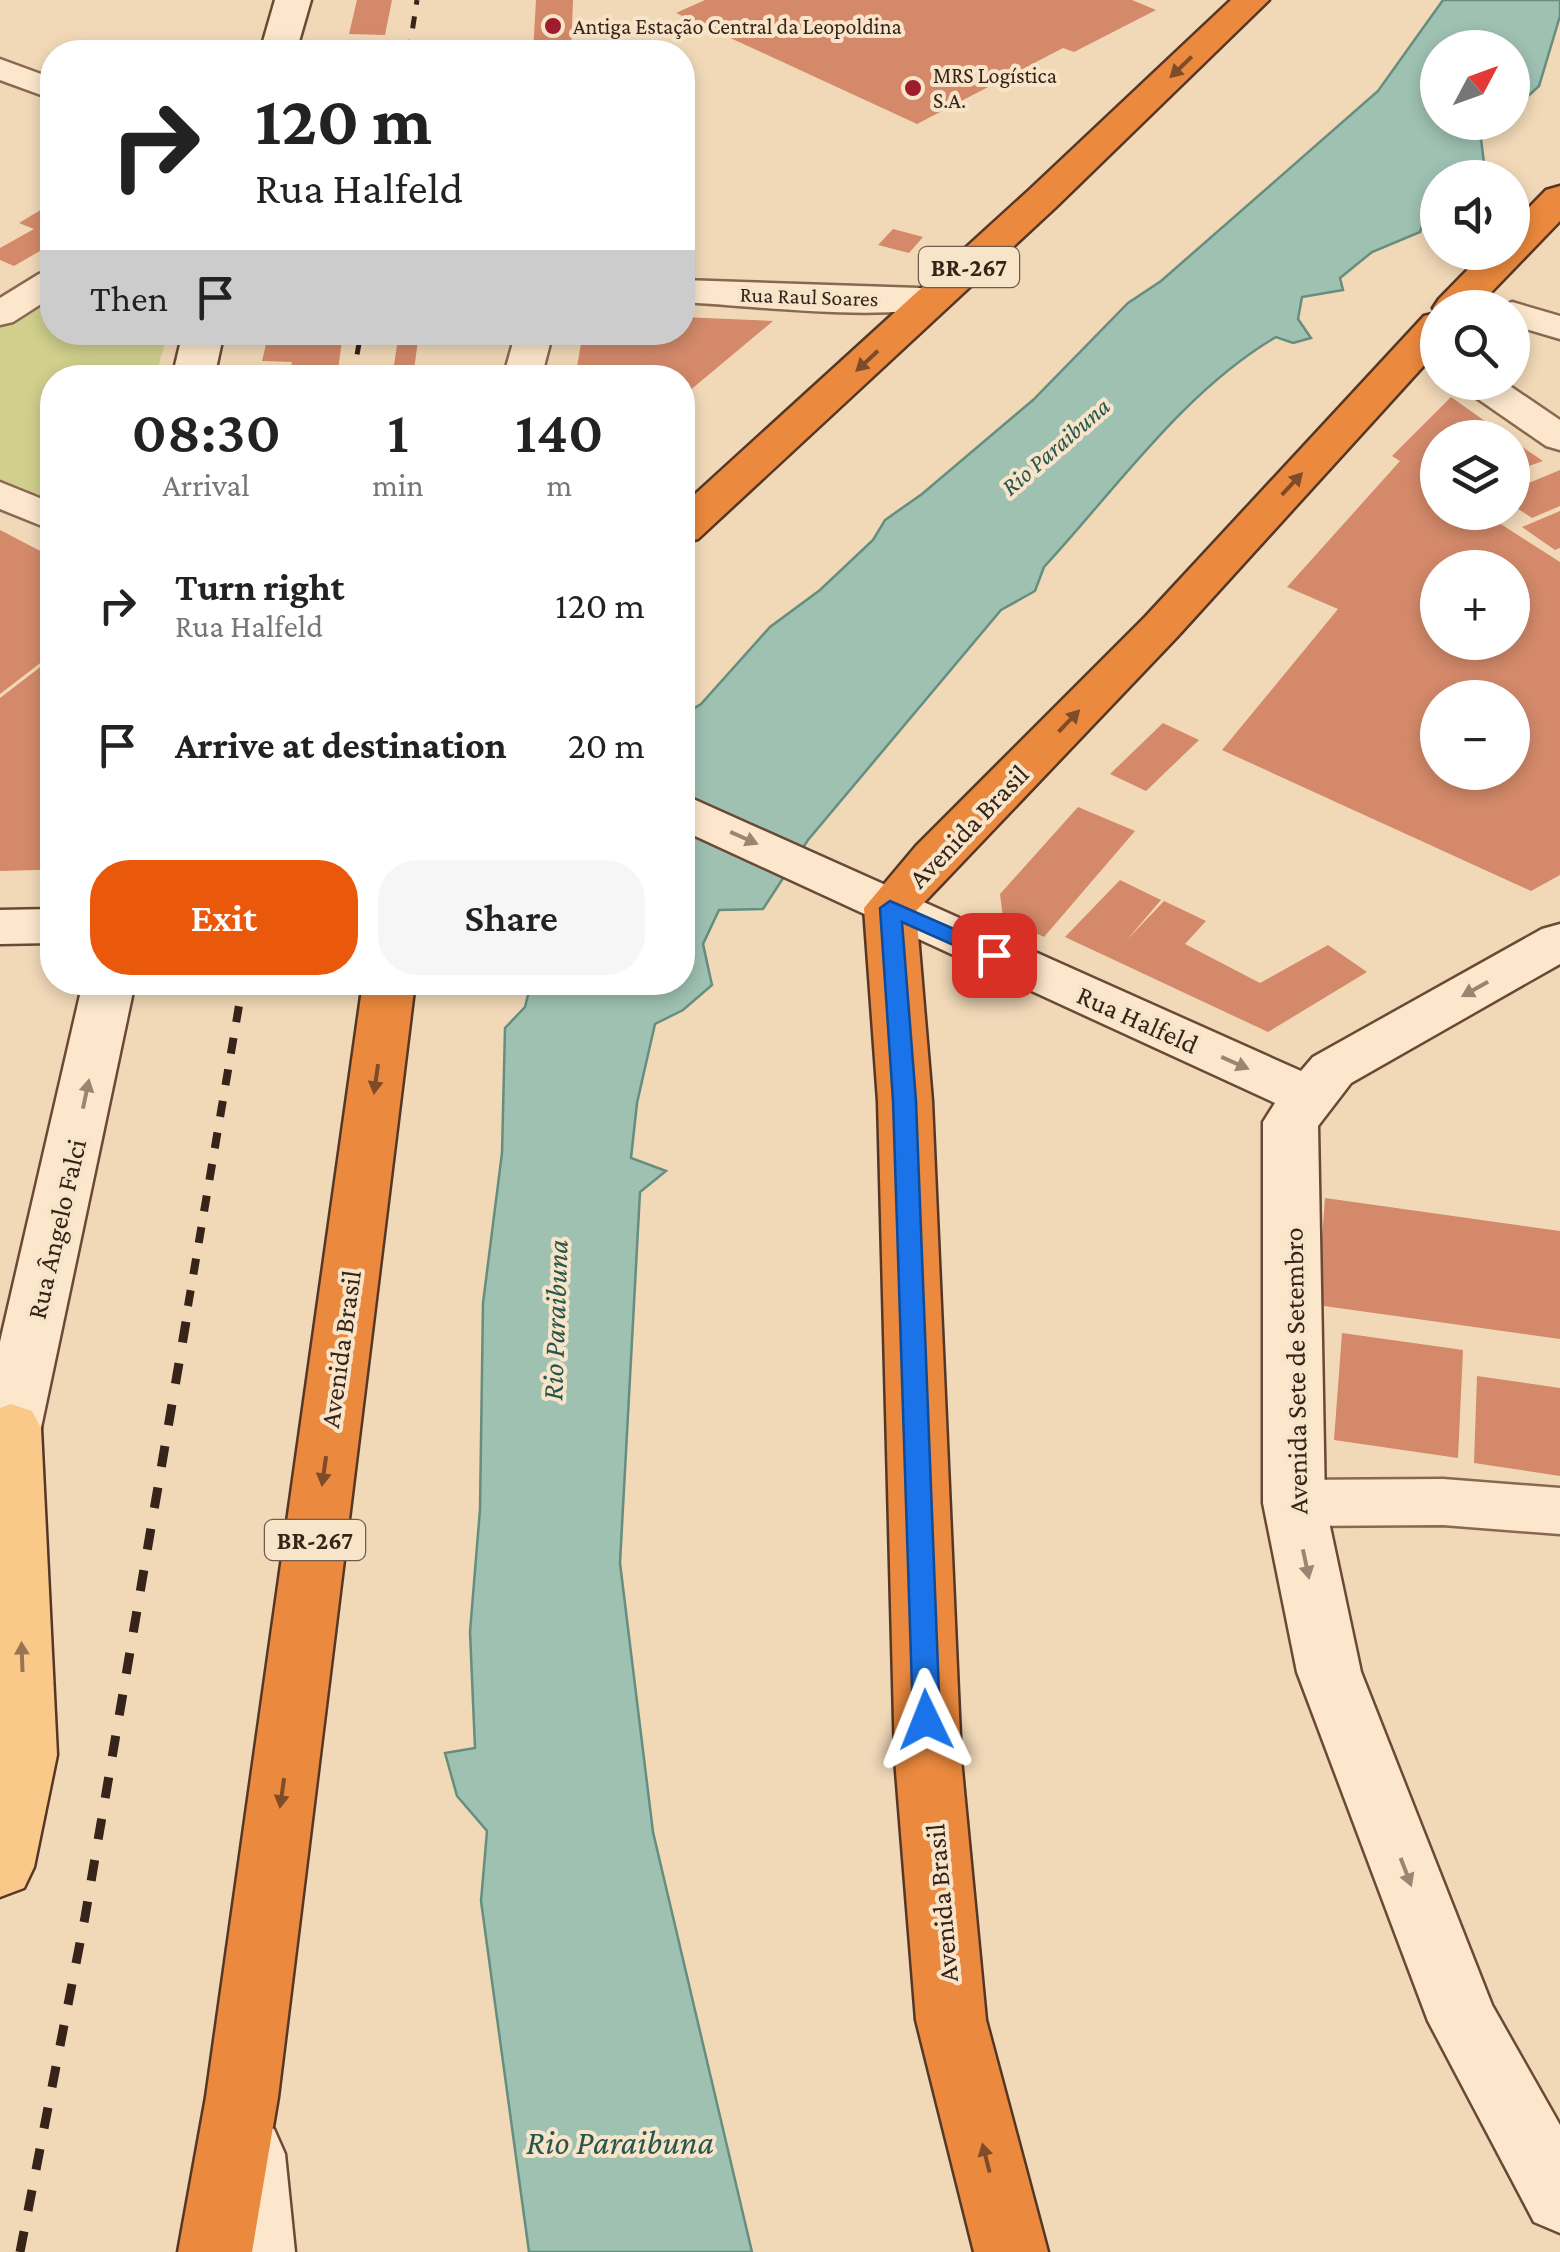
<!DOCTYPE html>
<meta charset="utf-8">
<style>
:root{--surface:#fff;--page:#f6f6f6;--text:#222;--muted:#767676;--accent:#ea580c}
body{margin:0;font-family:"Crimson Pro",serif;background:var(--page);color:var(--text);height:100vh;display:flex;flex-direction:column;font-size:38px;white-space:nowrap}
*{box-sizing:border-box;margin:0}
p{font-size:32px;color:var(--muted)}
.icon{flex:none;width:55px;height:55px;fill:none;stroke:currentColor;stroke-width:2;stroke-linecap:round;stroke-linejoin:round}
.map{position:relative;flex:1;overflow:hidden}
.side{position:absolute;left:40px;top:365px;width:655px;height:630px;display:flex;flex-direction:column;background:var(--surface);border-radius:40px;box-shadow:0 5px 15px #0003}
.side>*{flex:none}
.guide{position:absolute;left:40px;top:40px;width:655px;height:305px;border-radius:40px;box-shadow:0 5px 15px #0003;background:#fff;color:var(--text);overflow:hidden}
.needle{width:65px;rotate:49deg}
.fabs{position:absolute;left:1420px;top:30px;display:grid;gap:20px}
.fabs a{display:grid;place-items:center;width:110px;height:110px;border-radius:50%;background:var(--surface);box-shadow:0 5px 15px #0003;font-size:50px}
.pin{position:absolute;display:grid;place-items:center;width:85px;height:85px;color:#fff;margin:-42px;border-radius:20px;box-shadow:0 5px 15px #0006}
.me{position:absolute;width:110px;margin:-55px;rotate:358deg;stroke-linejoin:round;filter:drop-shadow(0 0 8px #0008)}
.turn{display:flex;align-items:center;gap:35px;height:210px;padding:0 50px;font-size:45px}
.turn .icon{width:130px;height:130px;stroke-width:2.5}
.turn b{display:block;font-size:70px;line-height:85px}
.then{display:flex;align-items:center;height:95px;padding:0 50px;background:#0003;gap:20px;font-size:38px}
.eta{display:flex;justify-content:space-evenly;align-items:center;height:170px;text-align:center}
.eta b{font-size:60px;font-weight:600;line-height:70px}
.action{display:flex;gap:20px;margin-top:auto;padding:20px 50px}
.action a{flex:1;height:115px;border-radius:40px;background:var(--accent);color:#fff;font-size:40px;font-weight:600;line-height:115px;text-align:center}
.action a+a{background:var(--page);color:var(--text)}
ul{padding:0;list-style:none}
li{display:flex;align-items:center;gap:30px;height:140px;padding:0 50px}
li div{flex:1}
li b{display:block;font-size:38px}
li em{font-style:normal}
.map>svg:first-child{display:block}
.green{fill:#d0cf8c}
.water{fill:#9ec1b2;stroke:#658e7f;stroke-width:2.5}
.building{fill:#d3896a;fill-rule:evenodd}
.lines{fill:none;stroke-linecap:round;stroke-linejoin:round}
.street-casing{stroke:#896852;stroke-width:5}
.secondary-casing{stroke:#6a4936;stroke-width:5}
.primary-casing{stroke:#553727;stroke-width:5}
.highway-casing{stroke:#553727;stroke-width:5}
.street{fill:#fce7cc;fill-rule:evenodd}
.secondary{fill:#fce7cc;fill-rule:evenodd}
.primary{fill:#fac98a;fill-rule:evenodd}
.highway{fill:#eb893e;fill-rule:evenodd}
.rail-far2{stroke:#362319;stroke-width:5;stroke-dasharray:12 12;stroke-linecap:butt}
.rail-far1{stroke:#362319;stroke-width:8;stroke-dasharray:16 16;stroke-linecap:butt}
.rail{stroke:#362319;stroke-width:9;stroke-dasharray:21 21;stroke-linecap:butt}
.oneway{fill:#7e4c28}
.oneway2{fill:#998572}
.oneway3{fill:#987652}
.route{fill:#1a73e8;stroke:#114b97;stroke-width:2.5}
.poi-dot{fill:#9d1d2e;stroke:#f8e4c8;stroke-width:4}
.labels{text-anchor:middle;stroke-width:8;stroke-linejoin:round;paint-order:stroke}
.far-poi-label{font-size:22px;fill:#362319;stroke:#f8e4c8;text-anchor:start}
.far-street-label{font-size:22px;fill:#362319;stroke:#f8e4c8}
.shield{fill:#f8e4c8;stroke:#705d4e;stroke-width:2.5}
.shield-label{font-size:25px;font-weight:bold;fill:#362319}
.far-water-label{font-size:25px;font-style:italic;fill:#26574e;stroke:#f8e4c8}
.street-label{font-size:28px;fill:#362319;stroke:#f8e4c8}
.water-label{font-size:30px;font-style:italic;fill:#26574e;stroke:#f8e4c8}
.near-water-label{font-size:35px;font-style:italic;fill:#26574e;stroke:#f8e4c8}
</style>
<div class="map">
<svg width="1560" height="2252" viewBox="0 0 1560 2252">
<rect width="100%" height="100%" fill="#f1d9b8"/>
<polygon class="green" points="52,290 52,332 168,333 155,377 52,378 52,511 0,487 0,322"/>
<path class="water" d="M1443 0H1560V16L1539 86 1513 110 1512 48H1438V122L1499 123 1481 139 1484 163 1456 177 1438 178 1420 232 1372 252 1340 278 1343 290 1302 297 1298 319 1311 338 1293 343 1276 337C1184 391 1116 489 1044 567L1035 591 1001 610 808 840 763 909 719 910 703 944 712 985 683 1010 655 1024 637 1103 631 1158 666 1171 640 1192 620 1563 653 1832 752 2252H529L481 1901 487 1831 457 1796 445 1753 475 1748 470 1632 480 1509 483 1303 502 1153 505 1028 525 1007 531 983 682 982 683 715 701 704 770 627 820 590 873 540 885 520 922 494 1033 400 1128 303 1161 281 1378 91Z"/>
<g class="building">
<polygon points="357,0 392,0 385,35 349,34"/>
<polygon points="536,0 573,0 571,52 533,52"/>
<polygon points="705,0 1132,0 1156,10 1074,52 1063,48 917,124 676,13"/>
<polygon points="336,40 390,40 388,52 333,52"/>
<polygon points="52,203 52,244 14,266 0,260 0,248 34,229 19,223"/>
<polygon points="893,229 923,237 909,253 878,245"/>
<polygon points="682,317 773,321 682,397 682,378 575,378 583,332 682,332"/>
<polygon points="269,332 343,332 337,378 302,378 303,374 289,374 292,362 262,361"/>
<polygon points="399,332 419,332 413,378 392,378"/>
<path d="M1451 397 1509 438H1438V512H1482L1560 562V875L1531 891 1222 750 1338 609 1287 587 1400 461 1392 456ZM1438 568H1512V642H1438ZM1438 698H1512V772H1438Z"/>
<polygon points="1512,440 1543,461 1512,472"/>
<polygon points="1560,470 1560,506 1532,518 1512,505 1512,490"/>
<polygon points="1560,511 1560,548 1555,550 1522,527"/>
<polygon points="0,530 52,557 52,654 0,694"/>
<polygon points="52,658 52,864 39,870 0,871 0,698"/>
<polygon points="1163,723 1199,740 1146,791 1110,774"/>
<polygon points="1078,807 1135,831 1044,937 1003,918 1000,894"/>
<polygon points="1120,880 1161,900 1126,941 1164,901 1206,921 1185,944 1260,983 1328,945 1367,972 1268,1032 1065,937"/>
<polygon points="1325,1198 1560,1231 1560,1339 1317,1305"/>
<polygon points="1342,1333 1463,1350 1458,1458 1334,1440"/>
<polygon points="1477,1376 1560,1388 1560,1476 1474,1463"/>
</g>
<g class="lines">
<defs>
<g id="street">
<polygon points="0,59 52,78 52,99 0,80"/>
<polygon points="52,271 52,297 13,322 0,325 0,298 39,274"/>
<path d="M682 280 949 289 954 297 949 305C879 322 757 306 682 302Z"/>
<polygon points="1512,302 1560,316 1560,339 1512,325 1512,308 1497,308"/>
<polygon points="516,332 553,332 541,378 503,378"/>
<polygon points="1459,382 1504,382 1560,420 1560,450 1546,446 1465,390"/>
<polygon points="0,482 52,503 52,530 0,509"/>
<polygon points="1443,1479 1560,1488 1560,1534 1443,1525 1294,1526 1274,1519 1266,1503 1274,1487 1294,1480"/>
</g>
<g id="secondary">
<polygon points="275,0 311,0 296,52 260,52"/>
<polygon points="183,332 224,332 214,378 172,378"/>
<polygon points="682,794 1301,1071 1313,1057 1542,929 1560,924 1560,964 1351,1083 1318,1126 1325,1503 1361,1672 1492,2005 1560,2125 1560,2233 1534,2222 1428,2021 1297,1672 1263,1503 1263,1122 1275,1103 682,830"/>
<polygon points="52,909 52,943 0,944 0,910"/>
<polygon points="83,982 135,982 31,1475 22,1492 0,1499 0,1342"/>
<polygon points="248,2119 274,2129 285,2154 295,2252 221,2252 211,2154 222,2129"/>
</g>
<polygon id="primary" points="11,1404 32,1411 41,1428 57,1755 34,1867 24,1888 0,1897 0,1408"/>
<g id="highway">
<polygon points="1231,0 1269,0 1056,207 698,539 682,543 682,506 1028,191"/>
<polygon points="1560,186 1560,221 1476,308 1438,308 1438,350 1177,637 916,911 932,1101 961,1759 986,2020 1048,2252 974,2252 916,2020 895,1759 878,1101 864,908 916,846 1145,617 1424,316 1436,313 1433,308 1439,299 1485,252 1512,252 1512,225 1546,190"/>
<polygon points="363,982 415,982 278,2097 252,2252 178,2252 206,2097"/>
</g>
</defs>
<use href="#street" class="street-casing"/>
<use href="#secondary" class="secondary-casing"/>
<use href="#primary" class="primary-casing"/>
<use href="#highway" class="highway-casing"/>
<use href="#street" class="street"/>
<use href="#secondary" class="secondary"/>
<use href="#primary" class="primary"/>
<use href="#highway" class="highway"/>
<g class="rail-far2">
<polyline points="409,52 417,0"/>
<polyline points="353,378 361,332"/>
</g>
<polyline class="rail-far1" points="188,1306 243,982"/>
<polyline class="rail" points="20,2252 85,1917 189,1304"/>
</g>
<defs><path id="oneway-solid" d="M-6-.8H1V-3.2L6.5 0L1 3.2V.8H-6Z" transform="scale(2.5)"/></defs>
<g class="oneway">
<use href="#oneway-solid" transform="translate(1181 67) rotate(136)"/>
<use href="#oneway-solid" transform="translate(867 361) rotate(137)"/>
<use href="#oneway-solid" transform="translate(1292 484) rotate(-47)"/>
<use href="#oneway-solid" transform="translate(1069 721) rotate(-46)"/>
<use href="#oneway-solid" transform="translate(376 1079) rotate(98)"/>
<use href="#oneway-solid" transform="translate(324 1471) rotate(98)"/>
<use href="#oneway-solid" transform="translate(282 1793) rotate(98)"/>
<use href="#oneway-solid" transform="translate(986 2158) rotate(-104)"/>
</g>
<g class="oneway2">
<use href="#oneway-solid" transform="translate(744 838) rotate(24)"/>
<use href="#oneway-solid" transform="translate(1475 989) rotate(151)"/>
<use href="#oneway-solid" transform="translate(1235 1063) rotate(24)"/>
<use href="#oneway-solid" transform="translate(86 1094) rotate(-78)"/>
<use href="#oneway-solid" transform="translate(1306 1564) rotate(78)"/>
<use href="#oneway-solid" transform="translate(1406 1872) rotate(69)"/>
</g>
<use class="oneway3" href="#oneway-solid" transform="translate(22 1657) rotate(-92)"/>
<polygon class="route" points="890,901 1002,950 1005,955 1002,960 987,960 902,922 916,1101 940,1720 936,1729 926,1732 917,1729 913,1720 893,1101 880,908"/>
<g class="poi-dot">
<circle cx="553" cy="26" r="10"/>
<circle cx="913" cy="88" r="10"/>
</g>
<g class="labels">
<g class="far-poi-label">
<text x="573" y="34">Antiga Estação Central da Leopoldina</text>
<text x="933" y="83">MRS Logística<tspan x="933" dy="25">S.A.</tspan></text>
</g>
<g class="far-street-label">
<text transform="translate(809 296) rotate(2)" y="8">Rua Raul Soares</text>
</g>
<g class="shield">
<rect x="919" y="247" width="100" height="40" rx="8"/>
<rect x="265" y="1520" width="100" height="40" rx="8"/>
</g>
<g class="shield-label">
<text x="969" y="276">BR-267</text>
<text x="315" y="1549">BR-267</text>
</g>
<g class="far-water-label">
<text transform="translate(1055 446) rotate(-41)" y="9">Rio Paraibuna</text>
</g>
<g class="street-label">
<text transform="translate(968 826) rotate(-46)" y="10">Avenida Brasil</text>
<text transform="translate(1138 1019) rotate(24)" y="10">Rua Halfeld</text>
<text transform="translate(56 1229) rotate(-77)" y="10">Rua Ângelo Falci</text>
<text transform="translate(340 1349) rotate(-82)" y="10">Avenida Brasil</text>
<text transform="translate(1295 1371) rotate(-91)" y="10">Avenida Sete de Setembro</text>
<text transform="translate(941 1903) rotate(-95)" y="10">Avenida Brasil</text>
</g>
<g class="water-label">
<text transform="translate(555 1320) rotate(-88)" y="10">Rio Paraibuna</text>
</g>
<g class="near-water-label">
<text x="620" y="2154">Rio Paraibuna</text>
</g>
</g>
</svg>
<div class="fabs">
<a><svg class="needle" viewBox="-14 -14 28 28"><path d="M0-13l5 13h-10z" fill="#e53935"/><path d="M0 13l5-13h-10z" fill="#767676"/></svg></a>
<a><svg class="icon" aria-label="sound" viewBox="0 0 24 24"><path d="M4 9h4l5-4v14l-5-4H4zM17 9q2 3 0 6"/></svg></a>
<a><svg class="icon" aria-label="search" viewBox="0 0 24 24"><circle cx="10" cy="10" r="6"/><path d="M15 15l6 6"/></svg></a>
<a><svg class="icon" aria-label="layers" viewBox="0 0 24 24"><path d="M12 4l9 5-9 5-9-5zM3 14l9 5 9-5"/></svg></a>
<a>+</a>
<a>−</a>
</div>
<div class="pin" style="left:994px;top:955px;background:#d93025"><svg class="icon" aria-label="arrive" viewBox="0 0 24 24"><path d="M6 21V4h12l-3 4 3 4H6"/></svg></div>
<svg class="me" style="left:926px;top:1720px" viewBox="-20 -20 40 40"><path d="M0-17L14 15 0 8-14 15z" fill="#1a73e8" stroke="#fff" stroke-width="4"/></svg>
<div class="guide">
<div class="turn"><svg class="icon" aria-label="right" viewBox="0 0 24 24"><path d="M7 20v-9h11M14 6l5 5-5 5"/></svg><div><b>120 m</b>Rua Halfeld</div></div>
<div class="then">Then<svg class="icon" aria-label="arrive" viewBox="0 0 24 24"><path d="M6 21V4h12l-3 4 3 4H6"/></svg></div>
</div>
<section class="side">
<div class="eta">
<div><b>08:30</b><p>Arrival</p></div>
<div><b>1</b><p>min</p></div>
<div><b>140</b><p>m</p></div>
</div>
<ul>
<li><svg class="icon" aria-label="right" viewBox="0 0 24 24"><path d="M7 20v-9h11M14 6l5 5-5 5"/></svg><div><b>Turn right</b><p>Rua Halfeld</p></div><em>120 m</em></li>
<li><svg class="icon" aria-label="arrive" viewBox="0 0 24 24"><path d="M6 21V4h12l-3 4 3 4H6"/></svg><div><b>Arrive at destination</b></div><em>20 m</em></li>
</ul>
<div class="action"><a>Exit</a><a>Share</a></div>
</section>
</div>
